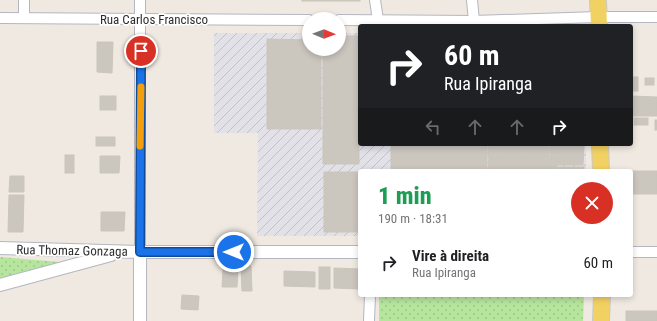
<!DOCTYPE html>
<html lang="pt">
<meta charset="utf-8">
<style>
:root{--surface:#fff;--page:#f2f2f2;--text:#202124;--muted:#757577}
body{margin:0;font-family:"Roboto Condensed",sans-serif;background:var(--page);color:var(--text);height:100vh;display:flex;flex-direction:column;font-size:15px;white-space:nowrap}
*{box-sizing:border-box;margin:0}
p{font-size:13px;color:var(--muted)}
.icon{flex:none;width:22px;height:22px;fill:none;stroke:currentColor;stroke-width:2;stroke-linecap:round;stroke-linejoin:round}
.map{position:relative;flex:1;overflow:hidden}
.panel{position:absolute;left:358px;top:169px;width:275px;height:128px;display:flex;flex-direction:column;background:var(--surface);border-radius:4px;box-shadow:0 2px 6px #0003}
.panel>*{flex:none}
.guide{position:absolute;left:358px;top:24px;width:275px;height:122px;border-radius:4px;box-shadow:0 2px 6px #0003;background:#202124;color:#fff;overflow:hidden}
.needle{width:26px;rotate:91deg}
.fabs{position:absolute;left:302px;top:12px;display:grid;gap:8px}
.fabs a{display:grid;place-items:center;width:44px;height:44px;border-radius:50%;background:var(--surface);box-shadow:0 2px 6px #0003;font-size:20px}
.pin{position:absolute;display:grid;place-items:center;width:34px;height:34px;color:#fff;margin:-17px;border:2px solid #fff;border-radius:50%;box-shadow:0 1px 4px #0007}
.me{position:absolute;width:44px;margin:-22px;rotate:270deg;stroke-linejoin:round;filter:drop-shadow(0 0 3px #0008)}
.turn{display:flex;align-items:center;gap:14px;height:84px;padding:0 20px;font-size:18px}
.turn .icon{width:52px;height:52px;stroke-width:2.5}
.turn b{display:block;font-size:28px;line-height:34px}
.lanes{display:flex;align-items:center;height:38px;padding:0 20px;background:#0003;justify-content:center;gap:20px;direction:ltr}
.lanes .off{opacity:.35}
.round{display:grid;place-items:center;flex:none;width:42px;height:42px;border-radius:21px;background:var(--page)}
.headline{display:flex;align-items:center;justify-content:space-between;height:68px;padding:0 20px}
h1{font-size:24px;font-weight:800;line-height:30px;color:#1e9e55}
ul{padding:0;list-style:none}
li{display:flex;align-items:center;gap:12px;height:52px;padding:0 20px}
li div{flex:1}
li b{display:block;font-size:15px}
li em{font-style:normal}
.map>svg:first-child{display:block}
.industrial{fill:url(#industrial-furrows)}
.grass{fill:url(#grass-dots)}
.building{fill:#cbc7bf;stroke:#cbc5ba}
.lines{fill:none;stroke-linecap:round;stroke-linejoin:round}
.minor-casing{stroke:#b4b7c1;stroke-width:12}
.tertiary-casing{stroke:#b4b7c1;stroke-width:14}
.primary-casing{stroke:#c9c9c9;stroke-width:18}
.minor{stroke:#fff;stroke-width:10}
.tertiary{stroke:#fff;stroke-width:12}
.primary{stroke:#f2d163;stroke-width:16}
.route-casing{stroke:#114b97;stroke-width:10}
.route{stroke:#1a73e8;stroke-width:7}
.slow{stroke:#f59e0b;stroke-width:7}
.labels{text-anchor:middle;stroke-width:3.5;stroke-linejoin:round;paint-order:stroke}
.street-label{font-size:13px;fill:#2e2e2e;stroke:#fff}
</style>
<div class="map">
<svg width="657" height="321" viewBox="0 0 657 321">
<defs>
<pattern id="industrial-furrows" width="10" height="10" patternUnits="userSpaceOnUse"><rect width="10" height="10" fill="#e3e1e8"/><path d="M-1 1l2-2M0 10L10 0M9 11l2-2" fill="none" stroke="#c3c1c7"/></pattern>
<pattern id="grass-dots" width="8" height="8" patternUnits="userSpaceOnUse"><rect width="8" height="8" fill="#b6e59e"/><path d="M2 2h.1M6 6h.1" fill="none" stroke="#9dc588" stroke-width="1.8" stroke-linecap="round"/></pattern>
</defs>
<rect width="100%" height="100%" fill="#efe9e1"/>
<polygon class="industrial" points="214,33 309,33 309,49 339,49 339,33 360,33 360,144 586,144 586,171 360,171 360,236 257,236 258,133 214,133"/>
<g class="grass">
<polygon points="0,257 72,263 0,281"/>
<polygon points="379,295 584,295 583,321 379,321"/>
</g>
<g class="building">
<rect x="302" y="0" width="58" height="1"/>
<polygon points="339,36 358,36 359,164 323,164 323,49 339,49"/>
<polygon points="267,39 309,40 309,49 321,49 321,129 267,129"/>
<polygon points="97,42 113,42 112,73 97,72"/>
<rect x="631" y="77" width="7" height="14"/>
<rect x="645" y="78" width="9" height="7"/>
<rect x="100" y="96" width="16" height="14"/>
<polygon points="631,96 657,97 657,116 631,116"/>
<rect x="634" y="118" width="14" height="7"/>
<rect x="655" y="120" width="2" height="10"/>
<rect x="96" y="137" width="19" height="9"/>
<rect x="391" y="144" width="96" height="27"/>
<rect x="488" y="144" width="61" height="14"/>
<polygon points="550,144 584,144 583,165 557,165 557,159 550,159"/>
<rect x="65" y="155" width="9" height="18"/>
<polygon points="100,156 120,156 119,173 100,173"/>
<polygon points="489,158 557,159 557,171 488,171"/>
<rect x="558" y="167" width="26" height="4"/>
<polygon points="619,171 657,171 657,194 631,194 631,171"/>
<rect x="324" y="172" width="34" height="60"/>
<polygon points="10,176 24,176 24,192 9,192"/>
<polygon points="9,195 24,195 23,232 8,232"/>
<polygon points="101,212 125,212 124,231 101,231"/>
<polygon points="241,266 251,266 252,291 242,291"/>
<rect x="319" y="267" width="11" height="22"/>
<polygon points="334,268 360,269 359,289 334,288"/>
<polygon points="223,269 238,270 237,287 222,287"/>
<polygon points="284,271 315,272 315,287 284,286"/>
<polygon points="182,295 199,296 198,310 181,309"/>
<rect x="626" y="311" width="31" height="10"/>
</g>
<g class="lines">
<defs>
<g id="minor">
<polyline points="24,0 24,18"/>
<polyline points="375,0 378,20"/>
<polyline points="472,0 474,21"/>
<polyline points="0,18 309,20"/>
<polyline points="339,20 474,21 598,17 657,17"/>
<polyline points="140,252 140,0"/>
<polyline points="631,252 657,252"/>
<polyline points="369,321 370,295"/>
</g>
<g id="tertiary">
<polyline points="0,248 140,252 360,252"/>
<polyline points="0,285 111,255"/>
<polyline points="140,321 140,252"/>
</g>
<g id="primary">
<polyline points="598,0 599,26"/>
<polyline points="600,144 601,171"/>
<polyline points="601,321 602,295"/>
</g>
</defs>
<use href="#minor" class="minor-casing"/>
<use href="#tertiary" class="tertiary-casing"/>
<use href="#primary" class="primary-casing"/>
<use href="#minor" class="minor"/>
<use href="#tertiary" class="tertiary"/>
<use href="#primary" class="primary"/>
</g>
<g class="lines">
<defs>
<polyline id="route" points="141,51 140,252 234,252"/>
</defs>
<use href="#route" class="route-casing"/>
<use href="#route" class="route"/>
<polyline class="slow" points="140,146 141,87"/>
</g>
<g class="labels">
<g class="street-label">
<text x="154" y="24">Rua Carlos Francisco</text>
<text transform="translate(72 250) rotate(1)" y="5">Rua Thomaz Gonzaga</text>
</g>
</g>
</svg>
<div class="fabs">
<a><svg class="needle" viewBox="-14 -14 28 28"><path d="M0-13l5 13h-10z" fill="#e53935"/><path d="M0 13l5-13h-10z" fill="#757577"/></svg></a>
</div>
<div class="pin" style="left:141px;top:51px;background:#d93025"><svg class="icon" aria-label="arrive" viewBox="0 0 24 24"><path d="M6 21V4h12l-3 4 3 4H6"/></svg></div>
<svg class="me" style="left:234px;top:252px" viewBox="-20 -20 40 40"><circle r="17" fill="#1a73e8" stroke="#fff" stroke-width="3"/><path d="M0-11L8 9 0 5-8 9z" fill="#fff"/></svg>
<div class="guide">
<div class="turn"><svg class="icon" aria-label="right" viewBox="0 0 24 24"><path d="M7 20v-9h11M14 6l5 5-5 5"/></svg><div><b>60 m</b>Rua Ipiranga</div></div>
<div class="lanes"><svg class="icon off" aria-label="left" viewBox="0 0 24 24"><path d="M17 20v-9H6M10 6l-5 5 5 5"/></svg><svg class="icon off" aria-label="ahead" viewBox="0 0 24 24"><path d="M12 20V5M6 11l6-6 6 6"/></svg><svg class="icon off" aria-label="ahead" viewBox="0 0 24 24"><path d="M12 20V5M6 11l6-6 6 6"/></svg><svg class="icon" aria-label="right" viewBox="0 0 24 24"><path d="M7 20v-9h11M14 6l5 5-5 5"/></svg></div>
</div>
<section class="panel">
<div class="headline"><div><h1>1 min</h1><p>190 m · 18:31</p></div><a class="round" style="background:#d93025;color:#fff"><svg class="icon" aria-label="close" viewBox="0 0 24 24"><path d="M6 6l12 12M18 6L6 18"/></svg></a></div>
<ul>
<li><svg class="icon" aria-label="right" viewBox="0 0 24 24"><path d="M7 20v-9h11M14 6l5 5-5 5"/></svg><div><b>Vire à direita</b><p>Rua Ipiranga</p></div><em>60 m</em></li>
</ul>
</section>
</div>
